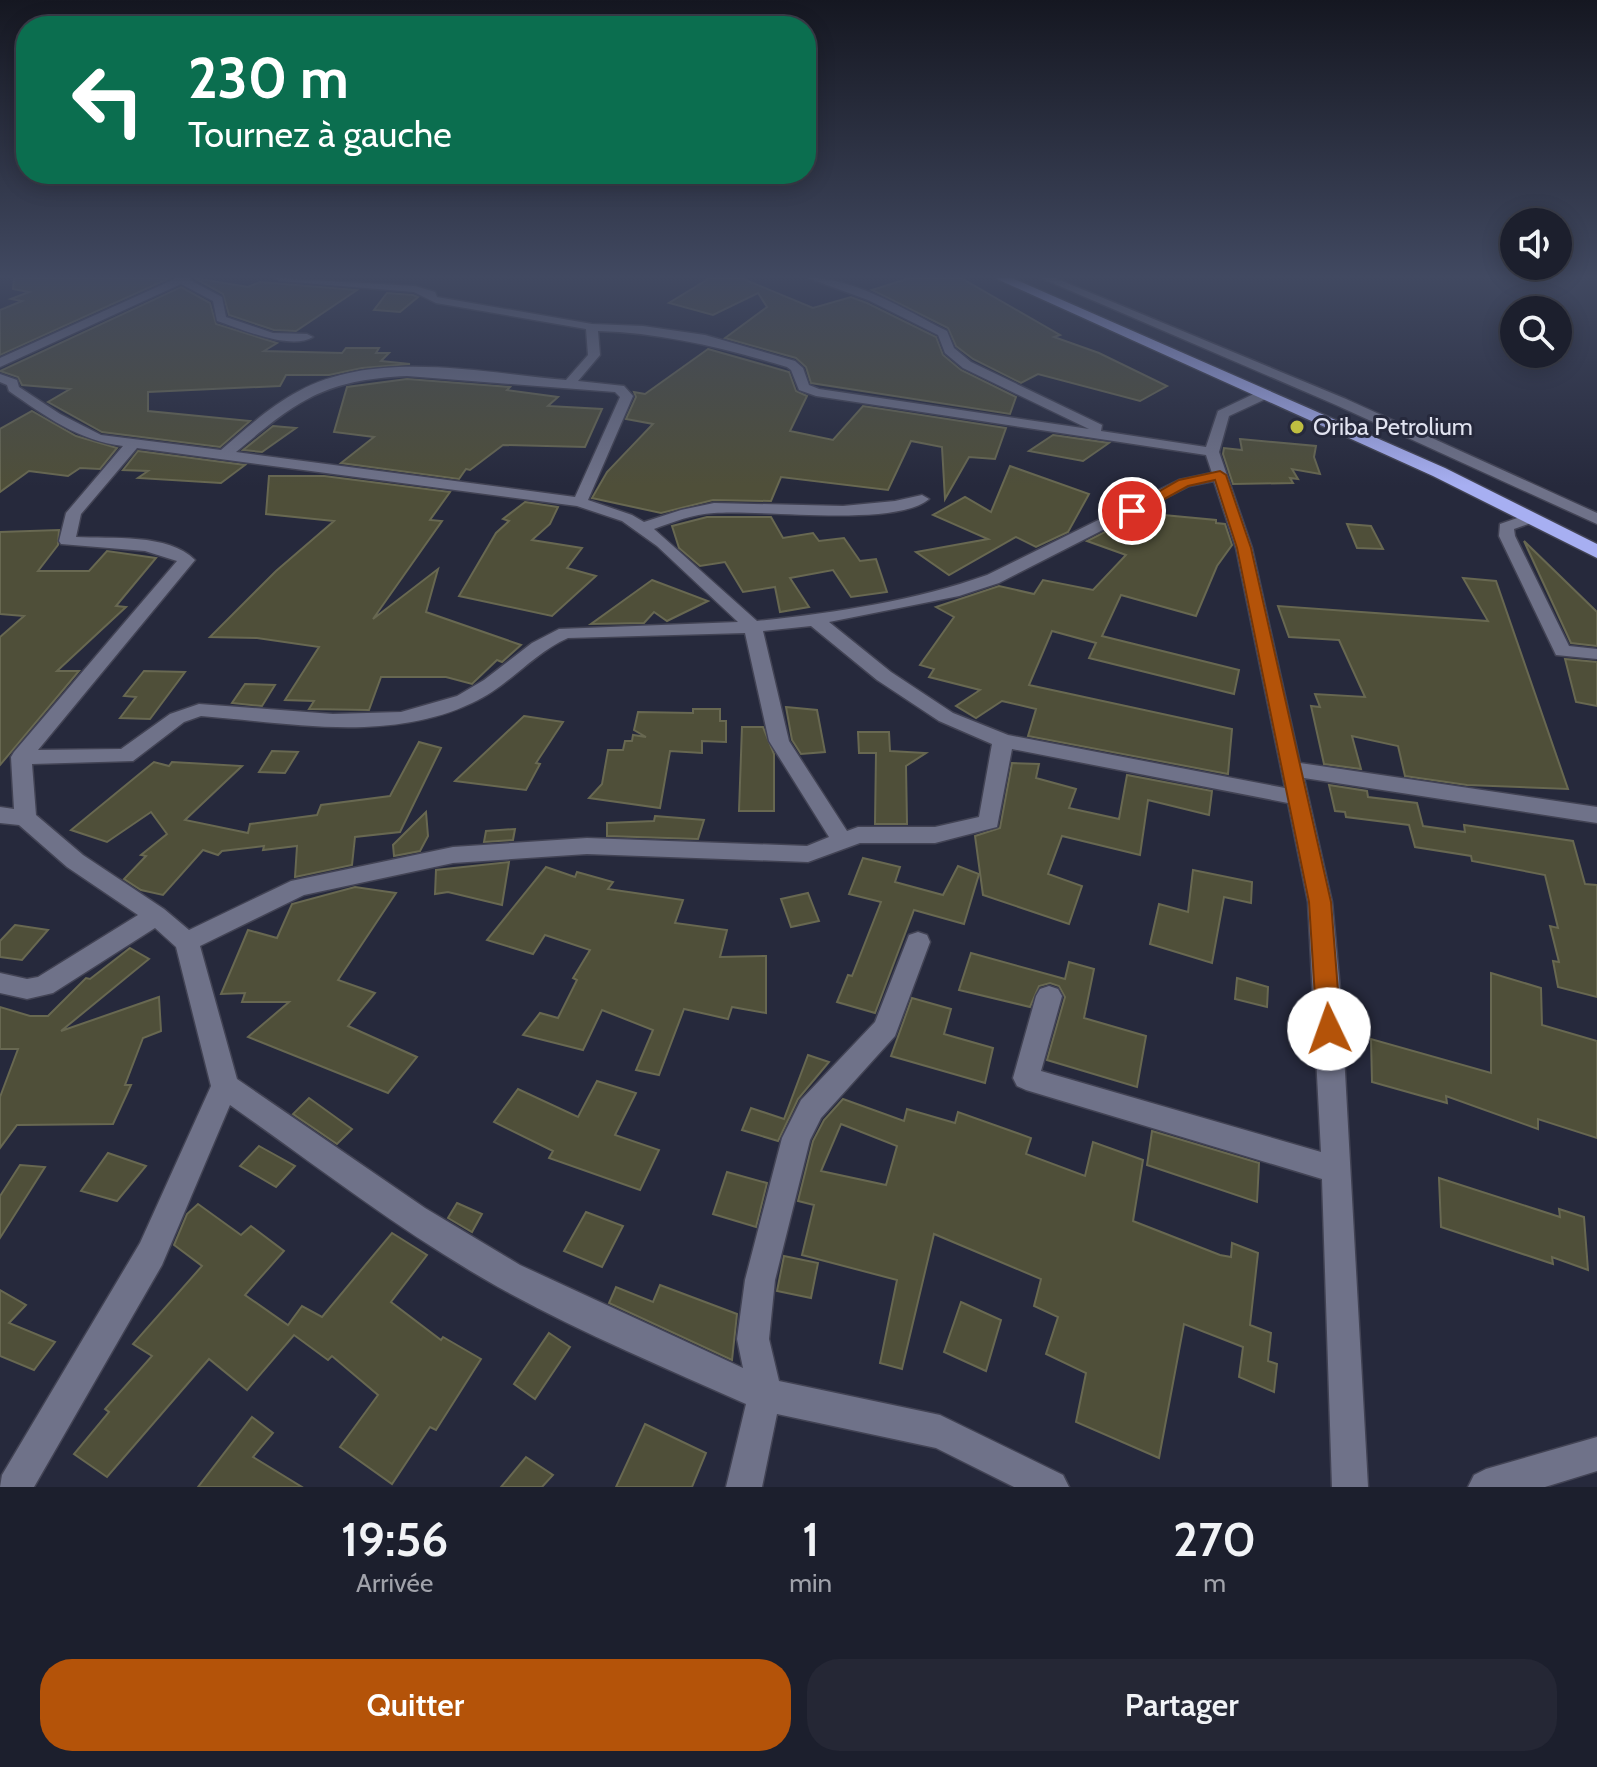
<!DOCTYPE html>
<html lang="fr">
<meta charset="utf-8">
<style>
:root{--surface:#1c1f2d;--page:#252735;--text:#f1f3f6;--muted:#a0a2aa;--line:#3a3d49;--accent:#b45309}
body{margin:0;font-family:Cabin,sans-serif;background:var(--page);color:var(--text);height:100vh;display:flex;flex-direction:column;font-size:30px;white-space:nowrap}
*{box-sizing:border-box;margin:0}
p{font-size:26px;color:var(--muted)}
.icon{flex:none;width:44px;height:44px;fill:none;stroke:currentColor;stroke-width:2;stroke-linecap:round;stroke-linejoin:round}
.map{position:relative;height:1487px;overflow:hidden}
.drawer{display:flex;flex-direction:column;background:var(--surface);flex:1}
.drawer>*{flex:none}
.top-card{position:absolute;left:16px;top:16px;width:800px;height:168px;border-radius:32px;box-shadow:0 4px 20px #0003,0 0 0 2px var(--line);background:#0b6e4f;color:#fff;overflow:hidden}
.controls{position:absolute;left:1500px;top:208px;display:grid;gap:16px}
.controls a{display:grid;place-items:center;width:72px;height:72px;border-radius:50%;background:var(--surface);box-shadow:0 4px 20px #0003,0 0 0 2px var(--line);font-size:40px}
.pin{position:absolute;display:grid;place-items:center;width:68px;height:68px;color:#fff;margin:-34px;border:4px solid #fff;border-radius:50%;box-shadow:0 2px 8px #0007}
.me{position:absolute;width:88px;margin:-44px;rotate:357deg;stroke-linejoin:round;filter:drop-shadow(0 0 6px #0008)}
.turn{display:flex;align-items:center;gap:28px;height:168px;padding:0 40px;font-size:36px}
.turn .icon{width:104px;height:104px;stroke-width:2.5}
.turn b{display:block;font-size:56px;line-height:68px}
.eta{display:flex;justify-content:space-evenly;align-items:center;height:136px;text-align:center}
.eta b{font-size:48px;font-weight:600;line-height:56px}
.cta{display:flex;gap:16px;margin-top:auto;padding:16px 40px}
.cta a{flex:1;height:92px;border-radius:32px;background:var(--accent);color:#fff;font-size:32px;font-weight:600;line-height:92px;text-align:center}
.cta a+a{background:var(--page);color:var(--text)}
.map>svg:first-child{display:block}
.building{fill:#4f4f39;stroke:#686851;stroke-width:2;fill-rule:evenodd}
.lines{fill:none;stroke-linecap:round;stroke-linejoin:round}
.street-casing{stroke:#424354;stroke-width:3}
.highway-casing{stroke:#424354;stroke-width:3}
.street{fill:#6f7289;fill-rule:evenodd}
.highway{fill:#a7aff2;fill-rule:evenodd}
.route{fill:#b45309;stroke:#753606;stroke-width:2}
.poi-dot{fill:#bfbe41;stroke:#26293c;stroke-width:3}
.labels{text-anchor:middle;stroke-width:6;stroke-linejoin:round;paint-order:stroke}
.far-poi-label{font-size:24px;fill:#e1e3f0;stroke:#26293c;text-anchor:start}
</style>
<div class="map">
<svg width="1597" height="1487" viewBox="0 0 1597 1487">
<rect width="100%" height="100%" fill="#26293c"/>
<g class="building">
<polygon points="14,278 170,278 0,355 0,310 22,301 11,299 29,292 13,289"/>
<polygon points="194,278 248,287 260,282 357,290 296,331 274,330 229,315 223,294"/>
<polygon points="710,278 741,278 813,308 851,297 867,303 936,337 943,355 961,370 1016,397 1010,414 811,383 806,367 796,358 725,338 767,307 758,293 713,315 669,303"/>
<polygon points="910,278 961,278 1060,335 1054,337 1099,353 1167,386 1140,401 1038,374 1021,383 973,359 956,346 948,328 872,290"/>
<polygon points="181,287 210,303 216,324 277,343 264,351 342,353 346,348 379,348 376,353 389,353 381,361 410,364 362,368 329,375 286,375 280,386 148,392 148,411 250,421 220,447 102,432 48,402 70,389 22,385 18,377 0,371"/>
<polygon points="387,293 413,295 418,297 400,312 374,310"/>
<polygon points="708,349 789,372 796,391 807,396 790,431 833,440 863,406 1006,428 995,459 969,457 945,499 942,447 911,441 888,490 781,477 771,501 713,500 661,513 592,498 607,472 653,424 626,419 636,397 634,392 645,394"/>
<polygon points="407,379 510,387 507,390 558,397 548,406 602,409 585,447 503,445 470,470 466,469 459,479 341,463 374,437 334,432 347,387"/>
<polygon points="32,411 76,436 117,448 100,469 80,468 68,476 29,471 0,492 0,429"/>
<polygon points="273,426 296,428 262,452 243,450"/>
<polygon points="1053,435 1109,443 1083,461 1029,451"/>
<polygon points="1240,439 1316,446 1314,457 1320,474 1292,469 1298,479 1290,478 1293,483 1233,484 1223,454 1224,448 1242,450"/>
<polygon points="138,451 245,465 221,483 138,478 148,471 123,470"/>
<polygon points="1010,466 1089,494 1068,532 1036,547 1016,537 949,575 916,552 988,539 933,515 965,497 991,512"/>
<polygon points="269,476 324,476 450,492 430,520 442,521 373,619 438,569 426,612 521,645 502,662 497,660 472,684 446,677 381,677 369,710 309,709 314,701 285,700 319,647 257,638 210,637 276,571 334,521 266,514"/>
<polygon points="525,502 558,507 550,524 532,540 582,548 567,568 596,576 552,616 459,596 496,533 509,521 503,519"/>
<polygon points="1142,513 1216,520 1216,523 1225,524 1232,545 1217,566 1196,616 1121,595 1102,636 1239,670 1234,694 1089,658 1096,643 1052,631 1029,685 1232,729 1228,774 1028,736 1036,709 1002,701 976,718 956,706 980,690 929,677 934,669 920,665 954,617 936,607 999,586 1034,594 1043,580 1093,590 1126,555 1087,541"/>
<polygon points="707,517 771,517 783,538 813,533 819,541 844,538 860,561 876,559 887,592 851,597 833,570 790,578 809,607 780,612 775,587 743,592 725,562 700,566 679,548 672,526"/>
<polygon points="1347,524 1371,526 1383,549 1357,548"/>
<polygon points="59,530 58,545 38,571 89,571 107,551 156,558 116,606 126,607 57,671 79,671 0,765 0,637 24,616 0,614 0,532"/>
<polygon points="1524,541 1597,612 1597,646 1571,643"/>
<polygon points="1463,578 1496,581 1568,789 1467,785 1405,776 1398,746 1352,736 1361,769 1324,764 1311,706 1320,707 1315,694 1365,697 1339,640 1289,637 1278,606 1488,621"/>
<polygon points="652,580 708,601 667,621 654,612 644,623 591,624"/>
<polygon points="1565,659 1597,662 1597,706 1576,702"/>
<polygon points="144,671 185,672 150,719 120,718 136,697 124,696"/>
<polygon points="245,684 275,685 262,706 232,703"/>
<polygon points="786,707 817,710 825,752 801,754 792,740"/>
<polygon points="693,709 720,709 720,721 726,721 726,742 702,741 702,753 670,751 660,808 589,798 602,784 608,750 623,750 625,741 632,741 633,735 646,737 634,730 638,712 693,713"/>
<polygon points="524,716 563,722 536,763 540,764 526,790 455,781"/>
<polygon points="742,727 763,727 774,754 774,811 739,811"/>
<polygon points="858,732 889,732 890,751 926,753 906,766 907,824 875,824 876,753 859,753"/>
<polygon points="419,742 441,748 400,832 355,837 352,865 295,877 297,846 263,850 264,846 222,851 218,855 203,850 163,895 141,890 124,879 146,856 141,855 167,834 151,812 107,842 71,830 154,762 169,766 172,762 242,766 185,820 248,833 250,824 317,815 321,805 390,796"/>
<polygon points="272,751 298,752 285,773 259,772"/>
<polygon points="1012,763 1039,764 1036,778 1076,789 1069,808 1119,819 1127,775 1212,791 1209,815 1148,800 1140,855 1062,836 1048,874 1082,886 1069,924 983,895 975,836 1000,828"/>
<polygon points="1329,785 1367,791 1368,797 1417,803 1423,826 1465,832 1464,825 1573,841 1585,884 1597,885 1597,997 1558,987 1553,961 1559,962 1550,926 1558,928 1545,875 1472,861 1471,856 1415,847 1409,825 1346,817 1345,812 1335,811"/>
<polygon points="426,812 428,836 420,851 394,856 393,845"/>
<polygon points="655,816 704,820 698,839 607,836 607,823 654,821"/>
<polygon points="515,829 513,840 484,842 486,831"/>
<polygon points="863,858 900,867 895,882 943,895 958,866 979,874 964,924 914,910 875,1013 837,1002 848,975 852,976 881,902 849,894"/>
<polygon points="509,862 502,905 448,892 435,894 436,870"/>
<polygon points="546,867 575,877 577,872 613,882 608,889 683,900 675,923 727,930 720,957 766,956 766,1013 732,1007 728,1019 684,1009 659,1075 636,1070 653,1030 602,1010 583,1050 523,1035 540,1013 558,1018 577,980 573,978 590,950 545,935 533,954 487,940"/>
<polygon points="1193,870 1252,882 1251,903 1224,897 1212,963 1150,944 1159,904 1188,912"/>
<polygon points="355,887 396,893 338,980 375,993 348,1026 417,1057 388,1093 248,1037 289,1002 242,1002 245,993 221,994 248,930 277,938 292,904"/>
<polygon points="808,893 819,921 791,927 781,899"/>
<polygon points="15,925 48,930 22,960 0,957 0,941"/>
<polygon points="130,948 149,959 61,1031 159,997 161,1031 143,1038 125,1085 131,1085 113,1124 17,1125 0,1148 0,1097 18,1049 0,1049 0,1007 30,1016 48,1016 86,978 90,979"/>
<polygon points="971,953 1065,979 1069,962 1094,969 1084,1018 1146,1036 1137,1087 1047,1060 1065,997 1059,986 1050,983 1039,986 1030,1007 959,990"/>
<polygon points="1491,973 1541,988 1542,1025 1597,1041 1597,1138 1538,1119 1538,1129 1446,1096 1447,1103 1372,1082 1371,1039 1491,1073"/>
<polygon points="1237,978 1268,987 1267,1007 1235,999"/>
<polygon points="912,998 951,1009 944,1034 993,1048 985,1083 891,1056"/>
<polygon points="808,1055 829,1062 798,1099 778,1141 742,1130 751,1108 784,1119"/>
<polygon points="597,1081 636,1093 615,1135 659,1150 640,1190 549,1158 553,1151 494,1122 518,1089 578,1117"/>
<polygon points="309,1098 352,1129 337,1144 293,1114"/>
<path d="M843 1099 904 1121 907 1109 955 1123 958 1112 1031 1138 1026 1154 1085 1176 1093 1142 1143 1160 1133 1221 1220 1255 1231 1257 1232 1243 1258 1253 1250 1325 1271 1333 1268 1361 1277 1364 1274 1392 1239 1377 1243 1347 1184 1324 1159 1458 1076 1422 1086 1373 1046 1354 1058 1317 1034 1306 1041 1279 934 1234 902 1369 880 1363 897 1280 802 1255 814 1205 798 1201 813 1141 824 1120ZM841 1124 897 1146 886 1185 821 1171Z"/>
<polygon points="1152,1131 1259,1163 1257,1202 1147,1165"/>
<polygon points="259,1146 295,1166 276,1187 240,1166"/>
<polygon points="108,1153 146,1166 117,1201 81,1191"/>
<polygon points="20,1165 45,1167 0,1238 0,1196"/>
<polygon points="727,1172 767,1183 756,1227 713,1214"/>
<polygon points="1439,1178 1560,1217 1559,1209 1584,1217 1588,1270 1552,1257 1553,1264 1441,1227"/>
<polygon points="457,1203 482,1214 472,1232 448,1218"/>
<polygon points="198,1204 241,1235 251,1226 284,1251 245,1295 288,1325 302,1306 322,1317 392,1233 427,1255 391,1302 441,1340 443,1337 481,1359 436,1430 430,1427 392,1484 340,1447 378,1395 332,1356 328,1360 294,1335 247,1390 209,1359 107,1477 74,1454 109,1412 105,1409 152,1356 133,1344 202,1266 174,1245 187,1214"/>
<polygon points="586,1212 623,1226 602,1267 564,1251"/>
<polygon points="784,1256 818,1263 811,1298 777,1291"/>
<polygon points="660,1285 737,1314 732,1360 609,1303 616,1287 653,1302"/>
<polygon points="0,1290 26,1305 9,1323 55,1342 34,1370 0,1356"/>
<polygon points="961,1302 1001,1320 986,1371 944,1352"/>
<polygon points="549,1333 570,1347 535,1399 514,1384"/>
<polygon points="252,1417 273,1433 253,1457 302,1487 198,1487"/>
<polygon points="645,1424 706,1453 692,1487 616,1487"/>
<polygon points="526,1457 553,1475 542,1487 501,1487"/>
</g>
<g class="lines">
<defs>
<g id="street">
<path d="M177 278H191L190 280 222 297 226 317 273 333 307 334 313 337C291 351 241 329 217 321L213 301 181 284 0 367V358Z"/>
<path d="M275 278 415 286 435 292 437 297 592 324 643 326 705 335 795 361 803 368 809 385 819 389 1089 429 963 368 945 353 938 335 868 300 808 278C856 278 905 310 947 331L954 348 971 362 1102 425 1101 431 1206 447 1218 411 1260 391H1270V397L1229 416 1219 452 1252 548 1300 763 1597 807V823L1304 778 1332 902 1341 1000 1368 1487H1332L1322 1179 1026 1090 1017 1086 1013 1078 1036 996 1040 989 1049 986 1058 989 1062 996 1041 1071 1321 1152 1308 902 1288 803 1012 749 997 827 935 843H860L808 862 587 854 453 863 304 895 200 946 237 1079 425 1208 520 1265 743 1368 737 1339 745 1280 782 1138 801 1100 875 1022 909 935 918 932 927 935 930 942 895 1036 821 1118 810 1140 775 1280 769 1339 779 1381 940 1415 1063 1475 1069 1487H1014L936 1448 777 1414 762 1487H726L746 1404C663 1367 577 1331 498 1287 404 1234 318 1167 230 1105L162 1265 34 1487H0L2 1475 140 1243 211 1086 176 947 155 928 53 993 27 999 0 993V973L27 979 38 977 138 915 67 867 19 825 0 823V807L14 809 11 757 14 752 177 561 145 551 61 544 59 541 66 513 123 446C79 441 45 416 9 391L7 385 0 382V374L17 380 19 387 60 414 101 435 221 450C246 429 270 406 299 391 377 349 482 373 566 380L588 355 586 329 436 303 414 292 280 281ZM598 331C664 333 723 348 787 367L791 370 799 390 816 396 1206 455 1212 473 1179 480 987 575C914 601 834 613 757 621L654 529C673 522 693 514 714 513 762 509 895 528 929 499L922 495 895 501 843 506 714 503 681 510 644 522 632 515 588 500 633 396 624 386 578 381 600 355ZM407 376 615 392 620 397 575 497 236 452C298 400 324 380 407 376ZM137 448 577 506 622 521 657 546 738 622 559 629 532 643 484 680 457 696 401 712 333 714 199 704 170 714 121 749 38 750 195 560C168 533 111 539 76 537L81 514ZM1214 481 1236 548 1285 788 1008 735 953 713 891 672 829 622 959 596 999 583 1189 486ZM811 626 877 680 939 721 992 744 979 817 935 827H858L847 831 789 741 763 631ZM745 633 769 741 829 837 807 846 587 838 453 847 291 881 189 930 164 909 83 855 36 815 32 764 133 761 184 722 201 716C290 723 388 743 472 703 508 687 532 654 568 638Z"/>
<polygon points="1041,278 1055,278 1346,399 1597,513 1597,524 1336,405"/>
<polygon points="1532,513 1537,515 1537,521 1514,529 1515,536 1569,646 1597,649 1597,659 1556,655 1499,536 1500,524"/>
<polygon points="1597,1437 1597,1471 1545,1487 1468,1487 1474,1475 1486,1469"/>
</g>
<polygon id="highway" points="995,278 1012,278 1445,468 1597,544 1597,558 1433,476"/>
</defs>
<use href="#street" class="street-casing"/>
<use href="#highway" class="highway-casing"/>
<use href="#street" class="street"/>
<use href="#highway" class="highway"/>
</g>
<linearGradient id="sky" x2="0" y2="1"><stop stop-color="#151721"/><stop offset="0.57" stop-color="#414961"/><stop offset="1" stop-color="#414961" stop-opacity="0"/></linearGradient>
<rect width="1597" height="486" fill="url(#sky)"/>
<polygon class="route" points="1220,471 1226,475 1251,548 1331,902 1341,1029 1338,1036 1329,1039 1321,1036 1317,1029 1309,902 1237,548 1215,480 1188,486 1137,514 1125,511 1179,480"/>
<circle class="poi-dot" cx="1297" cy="427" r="8"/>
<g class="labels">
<g class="far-poi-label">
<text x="1313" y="435">Oriba Petrolium</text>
</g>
</g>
</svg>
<div class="controls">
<a><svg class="icon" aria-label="sound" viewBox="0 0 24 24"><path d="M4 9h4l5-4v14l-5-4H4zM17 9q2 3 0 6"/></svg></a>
<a><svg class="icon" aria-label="search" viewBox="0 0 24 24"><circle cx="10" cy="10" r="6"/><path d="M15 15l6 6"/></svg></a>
</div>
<div class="pin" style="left:1132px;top:511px;background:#d93025"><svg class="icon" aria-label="arrive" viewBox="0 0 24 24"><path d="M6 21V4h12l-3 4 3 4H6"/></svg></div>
<svg class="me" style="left:1329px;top:1029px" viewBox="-20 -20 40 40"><circle r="19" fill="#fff"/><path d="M0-13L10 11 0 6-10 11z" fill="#b45309"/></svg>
<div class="top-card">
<div class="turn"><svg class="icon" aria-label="left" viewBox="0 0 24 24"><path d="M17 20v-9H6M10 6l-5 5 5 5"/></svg><div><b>230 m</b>Tournez à gauche</div></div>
</div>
</div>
<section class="drawer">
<div class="eta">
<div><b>19:56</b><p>Arrivée</p></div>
<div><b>1</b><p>min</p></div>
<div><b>270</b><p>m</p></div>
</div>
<div class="cta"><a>Quitter</a><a>Partager</a></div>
</section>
